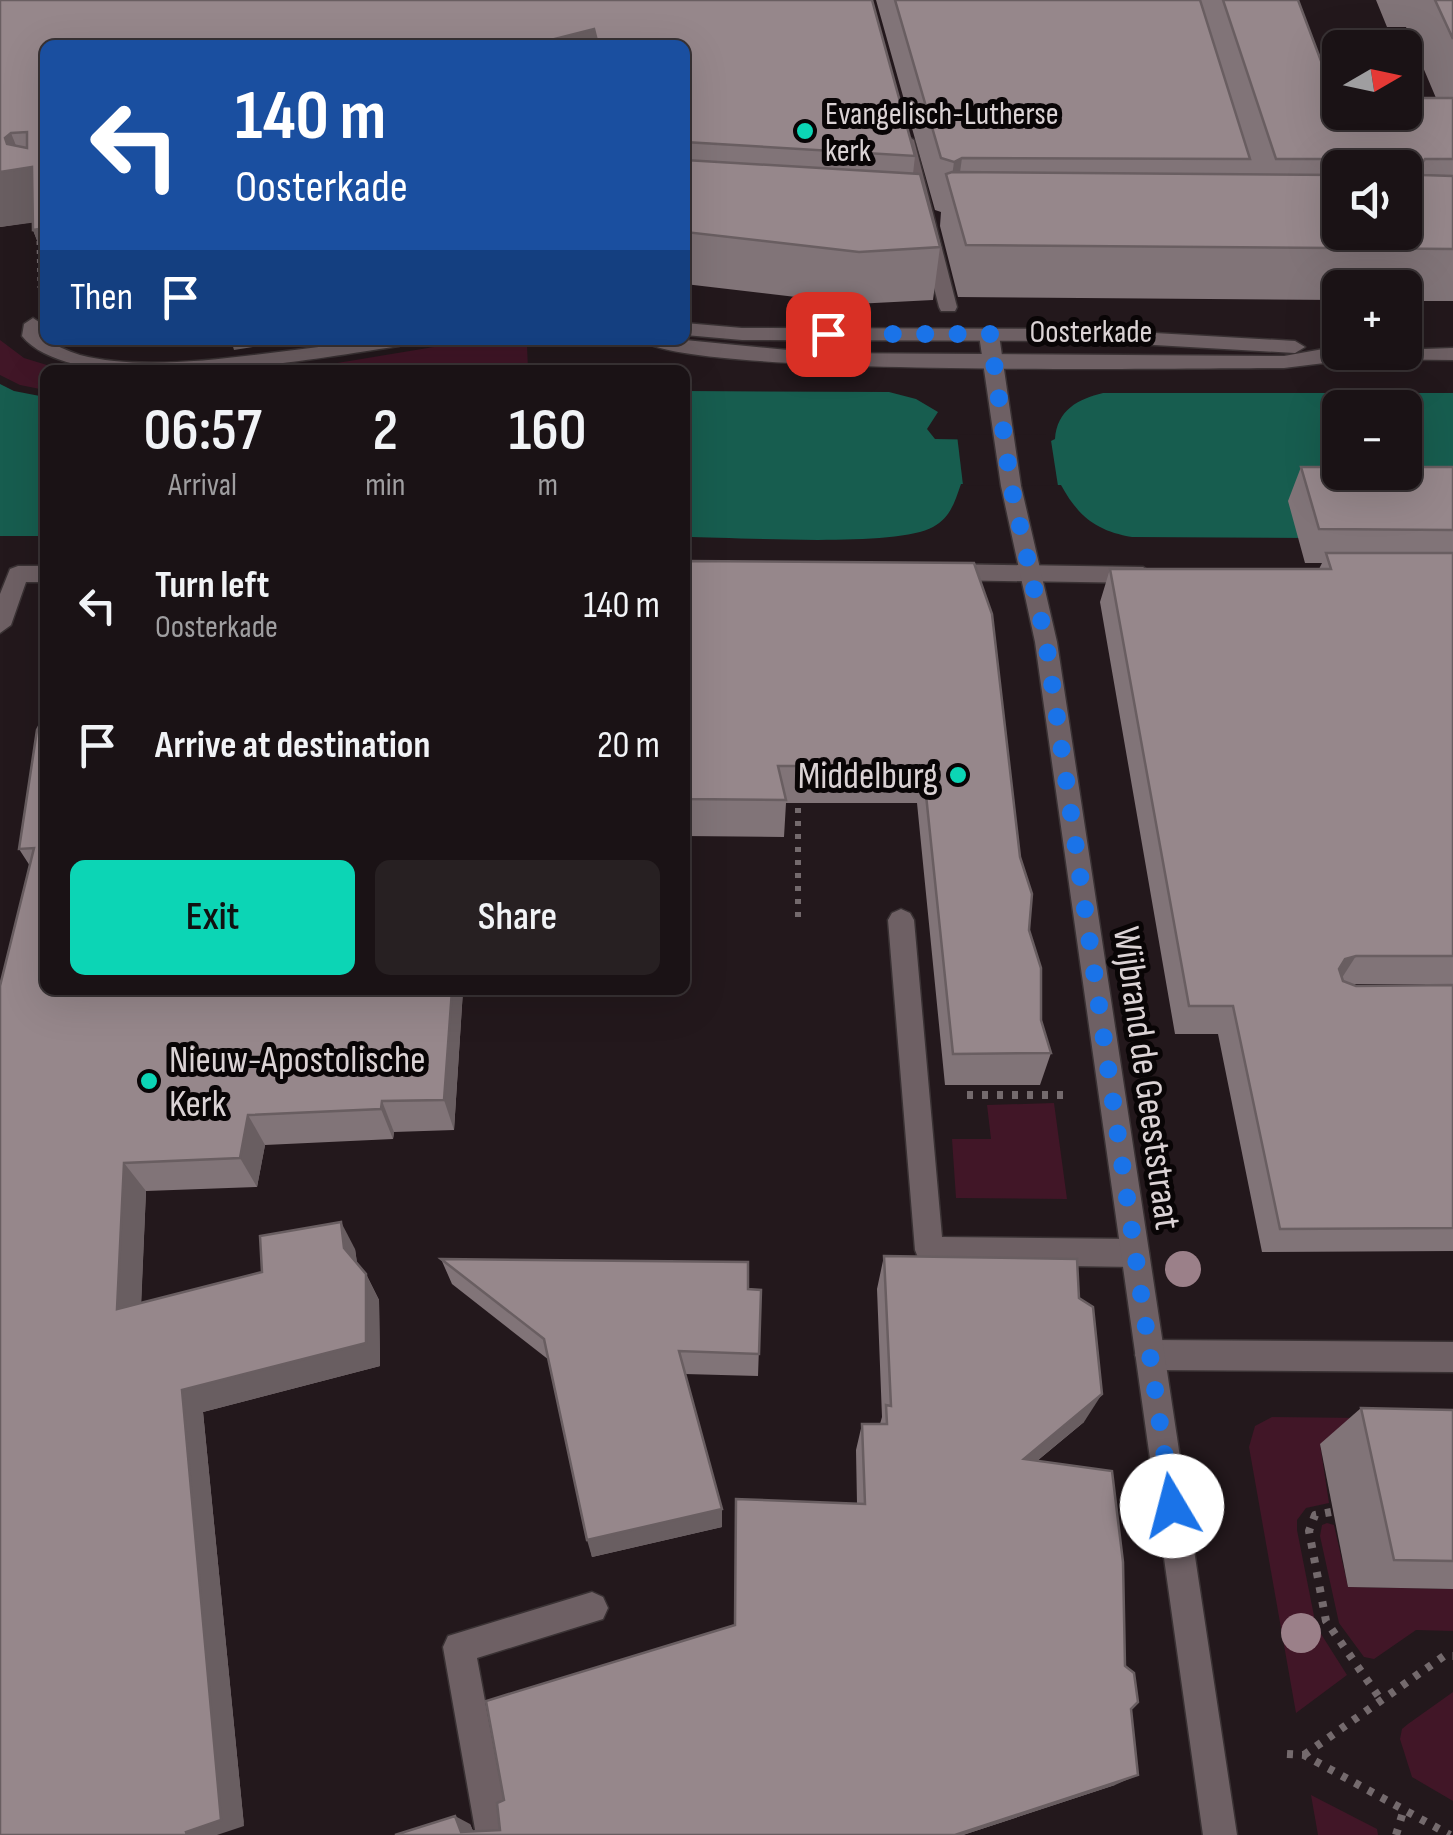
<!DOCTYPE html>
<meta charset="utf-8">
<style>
:root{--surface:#1a1215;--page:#272022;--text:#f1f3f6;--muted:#9f9ea0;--line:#383234;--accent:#0cd5b5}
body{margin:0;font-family:"Sofia Sans Condensed",sans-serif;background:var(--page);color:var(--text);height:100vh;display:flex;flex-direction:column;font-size:38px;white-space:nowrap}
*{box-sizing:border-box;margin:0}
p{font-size:32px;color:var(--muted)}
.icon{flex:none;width:55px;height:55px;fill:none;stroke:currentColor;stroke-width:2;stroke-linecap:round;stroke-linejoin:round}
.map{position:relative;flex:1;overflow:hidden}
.side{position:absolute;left:40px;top:365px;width:650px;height:630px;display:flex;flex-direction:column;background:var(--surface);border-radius:15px;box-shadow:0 10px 40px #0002,0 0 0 2px var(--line)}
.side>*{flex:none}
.banner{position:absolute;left:40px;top:40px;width:650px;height:305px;border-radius:15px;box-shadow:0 10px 40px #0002,0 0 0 2px var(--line);background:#1a4fa0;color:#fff;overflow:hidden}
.needle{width:65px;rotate:81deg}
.fabs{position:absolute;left:1322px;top:30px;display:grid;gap:20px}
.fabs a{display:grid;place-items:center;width:100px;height:100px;border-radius:15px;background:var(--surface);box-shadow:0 10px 40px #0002,0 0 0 2px var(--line);font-size:50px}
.pin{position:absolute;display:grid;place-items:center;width:85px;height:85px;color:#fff;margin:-42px;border-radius:20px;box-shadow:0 5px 15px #0006}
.me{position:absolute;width:110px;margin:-55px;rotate:352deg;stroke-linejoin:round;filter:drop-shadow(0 0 8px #0008)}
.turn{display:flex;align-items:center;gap:35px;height:210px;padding:0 30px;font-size:45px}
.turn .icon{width:130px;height:130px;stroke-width:2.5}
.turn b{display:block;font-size:70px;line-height:85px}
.then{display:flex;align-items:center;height:95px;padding:0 30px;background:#0003;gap:20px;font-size:38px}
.eta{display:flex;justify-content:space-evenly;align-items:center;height:170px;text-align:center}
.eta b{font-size:60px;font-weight:600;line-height:70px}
.primary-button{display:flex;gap:20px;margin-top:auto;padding:20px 30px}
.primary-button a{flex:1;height:115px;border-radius:15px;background:var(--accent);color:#111;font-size:40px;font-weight:600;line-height:115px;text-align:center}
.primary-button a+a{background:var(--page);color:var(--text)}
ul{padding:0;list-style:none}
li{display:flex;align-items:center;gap:30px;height:140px;padding:0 30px}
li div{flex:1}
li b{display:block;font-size:38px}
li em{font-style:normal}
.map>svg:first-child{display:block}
.green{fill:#411627}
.water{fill:#175d4f;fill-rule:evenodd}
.pier{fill:#23181c}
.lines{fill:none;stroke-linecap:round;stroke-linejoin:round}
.service-casing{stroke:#3a3234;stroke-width:3}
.pedestrian-casing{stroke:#3a3234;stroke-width:3}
.minor-casing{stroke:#3a3234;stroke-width:3}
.tertiary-casing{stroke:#3a3234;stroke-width:3}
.secondary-casing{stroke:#3a3234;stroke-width:3}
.path-far2{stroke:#746a6d;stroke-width:5;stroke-dasharray:4 5;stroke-linecap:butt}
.path-far1{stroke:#746a6d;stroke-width:6;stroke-dasharray:5 8;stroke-linecap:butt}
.path{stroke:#746a6d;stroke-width:8;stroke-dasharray:6 9;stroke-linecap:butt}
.service{fill:#6e6064;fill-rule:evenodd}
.pedestrian{fill:#6e6064;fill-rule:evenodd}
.minor{fill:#6e6064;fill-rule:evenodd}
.tertiary{fill:#6e6064;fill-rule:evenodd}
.secondary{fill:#6e6064;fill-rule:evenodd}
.tree{fill:#9b8089}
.wall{fill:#817478;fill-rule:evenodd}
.shaded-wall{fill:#695e61}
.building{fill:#96878b;stroke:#695e61;stroke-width:2.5;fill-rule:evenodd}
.route{stroke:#1a73e8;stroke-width:18;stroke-dasharray:0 32.4}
.poi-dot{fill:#0cd5b5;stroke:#090506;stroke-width:4}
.labels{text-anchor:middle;stroke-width:10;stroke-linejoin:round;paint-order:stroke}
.far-poi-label{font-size:32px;fill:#dbd3d5;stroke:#090506;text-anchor:start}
.far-street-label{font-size:32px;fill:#dbd3d5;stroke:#090506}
.poi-label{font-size:38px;fill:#dbd3d5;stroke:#090506;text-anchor:end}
.street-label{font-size:38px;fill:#dbd3d5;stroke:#090506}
</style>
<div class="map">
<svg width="1453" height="1835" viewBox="0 0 1453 1835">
<rect width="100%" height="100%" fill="#23181c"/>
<g class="green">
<polygon points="0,340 24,358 63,370 45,370 45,390 20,385 0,375"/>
<polygon points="470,341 527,345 528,370 295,370"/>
<polygon points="1054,1103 1067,1199 956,1198 952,1139 991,1139 987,1105"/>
<polygon points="1272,1417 1453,1419 1320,1444 1329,1503 1306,1508 1297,1520 1297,1530 1316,1626 1347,1675 1296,1713 1249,1447 1255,1426"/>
<polygon points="1327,1523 1334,1525 1348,1587 1453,1589 1453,1631 1416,1630 1374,1659 1364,1657 1339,1623 1320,1536 1322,1525"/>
<polygon points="1453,1692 1453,1801 1412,1777 1400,1739 1402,1729 1408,1724"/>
<polygon points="1311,1795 1377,1829 1378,1835 1318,1835"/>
</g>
<g class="water">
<polygon points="0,384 14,391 45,397 45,536 0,536"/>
<path d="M685 391 889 392 916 399 938 412 927 429 935 439 1051 441 1055 439C1057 410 1078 399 1103 393H1453V539L1132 537C1096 531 1078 516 1061 485L961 484C955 501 951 517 933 527 896 548 736 537 685 537ZM1340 408H1405V472H1340Z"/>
</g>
<polygon class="pier" points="1050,434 1058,486 963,485 957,435"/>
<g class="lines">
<defs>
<g id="service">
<path d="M33 318 42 324 45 340C56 345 67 351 80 355 172 379 310 340 409 340L399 346C320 358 76 403 22 336L24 324Z"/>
<polygon points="901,909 910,913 914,920 942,1237 1135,1239 1145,1243 1149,1253 1145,1263 1135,1267 929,1264 919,1260 915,1250 888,920 892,913"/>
<polygon points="592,1592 603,1597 608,1608 603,1619 477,1658 510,1835 476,1835 443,1647 448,1636"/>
</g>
<polygon id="pedestrian" points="905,135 914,140 957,307 955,311 941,311 939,307 896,140"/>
<g id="minor">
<polygon points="943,564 1143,567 1154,575 1143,583 943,580 932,572"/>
<polygon points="18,566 45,566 45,582 26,582 11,625 0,633 0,594 10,569"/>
<polygon points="1150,1340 1453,1342 1453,1372 1150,1370 1140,1365 1135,1355 1140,1345"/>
</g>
<polygon id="tertiary" points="989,329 999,335 1021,486 1057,642 1237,1835 1203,1835 1035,642 1001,486 979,335"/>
<g id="secondary">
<polygon points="685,323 742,328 1085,329 1295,341 1305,347 1295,353 1085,341 742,340 685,335"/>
<path d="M642 340H685L819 353 1284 356 1340 346V352L1453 348V360L1357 359 1284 368C1197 368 681 377 642 340Z"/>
</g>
</defs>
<use href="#service" class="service-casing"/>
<use href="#pedestrian" class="pedestrian-casing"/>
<use href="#minor" class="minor-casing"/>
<use href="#tertiary" class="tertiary-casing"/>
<use href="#secondary" class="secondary-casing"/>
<polyline class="path-far2" points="39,241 40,288"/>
<polyline class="path-far1" points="798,795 798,919"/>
<g class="path">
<polyline points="967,1095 1064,1095"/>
<polyline points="1331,1512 1315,1515 1309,1531 1326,1621 1381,1700"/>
<polyline points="1287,1754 1304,1755 1450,1835"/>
<polyline points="1304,1755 1444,1656 1453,1656"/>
<polyline points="1396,1835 1404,1809"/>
</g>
<use href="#service" class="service"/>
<use href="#pedestrian" class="pedestrian"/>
<use href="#minor" class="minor"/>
<use href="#tertiary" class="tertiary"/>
<use href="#secondary" class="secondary"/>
</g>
<g class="tree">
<circle cx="1183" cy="1269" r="18"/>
<circle cx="1301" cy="1633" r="20"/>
</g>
<g class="wall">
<polygon points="0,0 872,0 915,156 913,174 940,247 933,300 855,304 685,284 685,45 45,45 45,261 33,230 33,222 0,227"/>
<path d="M876 0H1298L1335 98H1436L1406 27H1387L1376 0H1453V301H1405V288H1340V300L958 297 940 226 941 212 935 210ZM1340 168H1405L1340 232Z"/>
<polygon points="1301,467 1453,467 1453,984 1352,984 1356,986 1453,985 1453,1251 1262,1252 1218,1034 1175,1034 1100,602 1110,569 1319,569 1322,563 1305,563 1288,501"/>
<polygon points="685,561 974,563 1029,930 1041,1020 1051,1053 1040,1085 945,1085 917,803 786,803 784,837 685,836"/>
<polygon points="37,730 463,990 454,1130 394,1132 393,1139 265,1145 257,1187 146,1191 141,1303 355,1249 357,1264 366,1274 379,1300 380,1366 203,1412 244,1826 30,866 19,849"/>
<polygon points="884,1256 1084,1422 1037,1461 1125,1666 1131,1709 1115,1785 963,1835 395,1835 470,1824 473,1831 500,1830 504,1800 735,1625 857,1504 856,1450 862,1424 880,1424 882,1417 877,1289"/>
<polygon points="441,1259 761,1290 758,1376 685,1374 722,1527 592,1557 549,1360 452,1284"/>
<polygon points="1361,1408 1453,1410 1453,1589 1348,1587 1320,1444"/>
</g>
<g class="shaded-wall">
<polygon points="594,29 596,45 531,45"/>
<polygon points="11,133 25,168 32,167 45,221 0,227 0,172 5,138"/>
<polygon points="962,158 955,208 950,190 954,162"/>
<polygon points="45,228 45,261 33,230"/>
<polygon points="231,340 299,340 234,350"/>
<polygon points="1356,956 1338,984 1328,987 1345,959"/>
<polygon points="452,990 463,990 454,1130 444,1100"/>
<polygon points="382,1101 394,1132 393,1139 381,1109"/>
<polygon points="248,1115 265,1145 257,1187 240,1158"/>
<polygon points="124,1163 146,1191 140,1333 117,1309"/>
<polygon points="341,1222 355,1249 359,1275 344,1248"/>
<polygon points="366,1274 379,1300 380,1366 203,1412 244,1826 217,1835 187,1835 182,1390"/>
<polygon points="1102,1394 1084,1422 1009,1484 1024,1459"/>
<polygon points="722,1509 722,1527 592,1557 587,1540"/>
<polygon points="1138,1775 1115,1785 963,1835 955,1835"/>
<polygon points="455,1816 470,1824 475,1835 461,1832"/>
</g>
<g class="building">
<path d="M0 0H872L915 156 685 142V45H598L594 29 531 45H45V228L33 230 32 167 0 172ZM27 132V148L7 144 5 138 11 133Z"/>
<polygon points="895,0 1200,0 1250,159 962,158 954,162 941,158"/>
<polygon points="1223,0 1298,0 1335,98 1340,98 1340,112 1405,112 1405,98 1453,98 1453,159 1425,159 1422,163 1423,175 1453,176 1453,249 966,245 946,174 952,172 1340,175 1340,232 1405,232 1405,168 1362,168 1362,163 1358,159 1276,159"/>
<polygon points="1435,0 1453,0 1453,39"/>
<polygon points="685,160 920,174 940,247 859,252 685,232"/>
<polygon points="1301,467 1340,467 1340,472 1405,472 1405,467 1453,467 1453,530 1319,529"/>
<polygon points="1326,553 1453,553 1453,956 1356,956 1345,959 1339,969 1343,981 1356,986 1453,985 1453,1228 1280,1229 1233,1006 1189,1006 1110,569 1331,569"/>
<polygon points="685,561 974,563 992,614 1020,857 1032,894 1029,930 1041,968 1041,1020 1051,1053 953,1054 923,766 778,766 786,800 685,799"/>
<polygon points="45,715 45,990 452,990 444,1100 382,1101 381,1109 248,1115 240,1158 124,1163 117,1309 262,1272 260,1236 341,1222 344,1248 366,1274 366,1343 182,1390 221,1820 186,1832 187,1835 0,1835 0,986 34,848 19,849 37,730"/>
<polygon points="884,1256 1077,1259 1079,1298 1093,1307 1102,1394 1024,1459 1112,1471 1123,1562 1125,1666 1134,1673 1138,1702 1131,1709 1138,1775 955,1835 395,1835 455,1816 461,1832 500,1830 497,1803 504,1800 486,1701 735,1625 736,1499 865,1504 862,1424 887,1424 886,1405 891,1406"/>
<polygon points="441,1259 748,1262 748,1289 761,1290 759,1354 679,1351 722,1509 587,1540 544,1339"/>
<polygon points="1361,1408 1453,1410 1453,1561 1394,1560"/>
</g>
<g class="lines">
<polyline class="route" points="828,334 990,334 1011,486 1046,642 1172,1506"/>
</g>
<g class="poi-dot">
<circle cx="805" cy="131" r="10"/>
<circle cx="958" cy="775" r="10"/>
<circle cx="149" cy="1081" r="10"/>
</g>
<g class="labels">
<g class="far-poi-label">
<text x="825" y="124">Evangelisch-Lutherse<tspan x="825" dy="37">kerk</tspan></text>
</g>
<g class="far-street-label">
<text x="1091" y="342">Oosterkade</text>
</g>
<g class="poi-label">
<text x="938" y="788">Middelburg</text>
<text x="169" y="1072" text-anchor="start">Nieuw-Apostolische<tspan x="169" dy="44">Kerk</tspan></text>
</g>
<g class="street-label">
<text transform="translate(1148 1078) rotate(82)" y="13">Wijbrand de Geeststraat</text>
</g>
</g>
</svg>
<div class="fabs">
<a><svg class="needle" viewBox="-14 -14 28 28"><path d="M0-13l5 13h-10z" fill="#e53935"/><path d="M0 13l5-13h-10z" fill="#9f9ea0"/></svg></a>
<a><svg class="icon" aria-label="sound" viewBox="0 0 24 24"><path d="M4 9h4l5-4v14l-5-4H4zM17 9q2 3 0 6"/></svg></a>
<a>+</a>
<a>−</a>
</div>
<div class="pin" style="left:828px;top:334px;background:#d93025"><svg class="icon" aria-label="arrive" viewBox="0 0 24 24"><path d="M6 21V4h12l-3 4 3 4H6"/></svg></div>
<svg class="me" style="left:1172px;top:1506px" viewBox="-20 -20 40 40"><circle r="19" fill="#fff"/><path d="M0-13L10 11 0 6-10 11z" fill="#1a73e8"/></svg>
<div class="banner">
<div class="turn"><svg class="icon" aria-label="left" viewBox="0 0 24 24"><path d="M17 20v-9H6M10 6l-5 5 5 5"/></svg><div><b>140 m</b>Oosterkade</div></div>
<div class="then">Then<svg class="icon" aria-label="arrive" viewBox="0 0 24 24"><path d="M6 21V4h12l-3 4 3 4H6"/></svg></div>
</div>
<section class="side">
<div class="eta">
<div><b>06:57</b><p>Arrival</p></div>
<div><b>2</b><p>min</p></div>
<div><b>160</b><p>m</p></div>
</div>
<ul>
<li><svg class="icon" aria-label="left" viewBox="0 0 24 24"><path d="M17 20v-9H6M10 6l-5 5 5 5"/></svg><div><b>Turn left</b><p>Oosterkade</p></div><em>140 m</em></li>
<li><svg class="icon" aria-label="arrive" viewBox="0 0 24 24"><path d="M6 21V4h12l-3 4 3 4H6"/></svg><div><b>Arrive at destination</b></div><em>20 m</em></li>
</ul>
<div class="primary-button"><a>Exit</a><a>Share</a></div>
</section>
</div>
